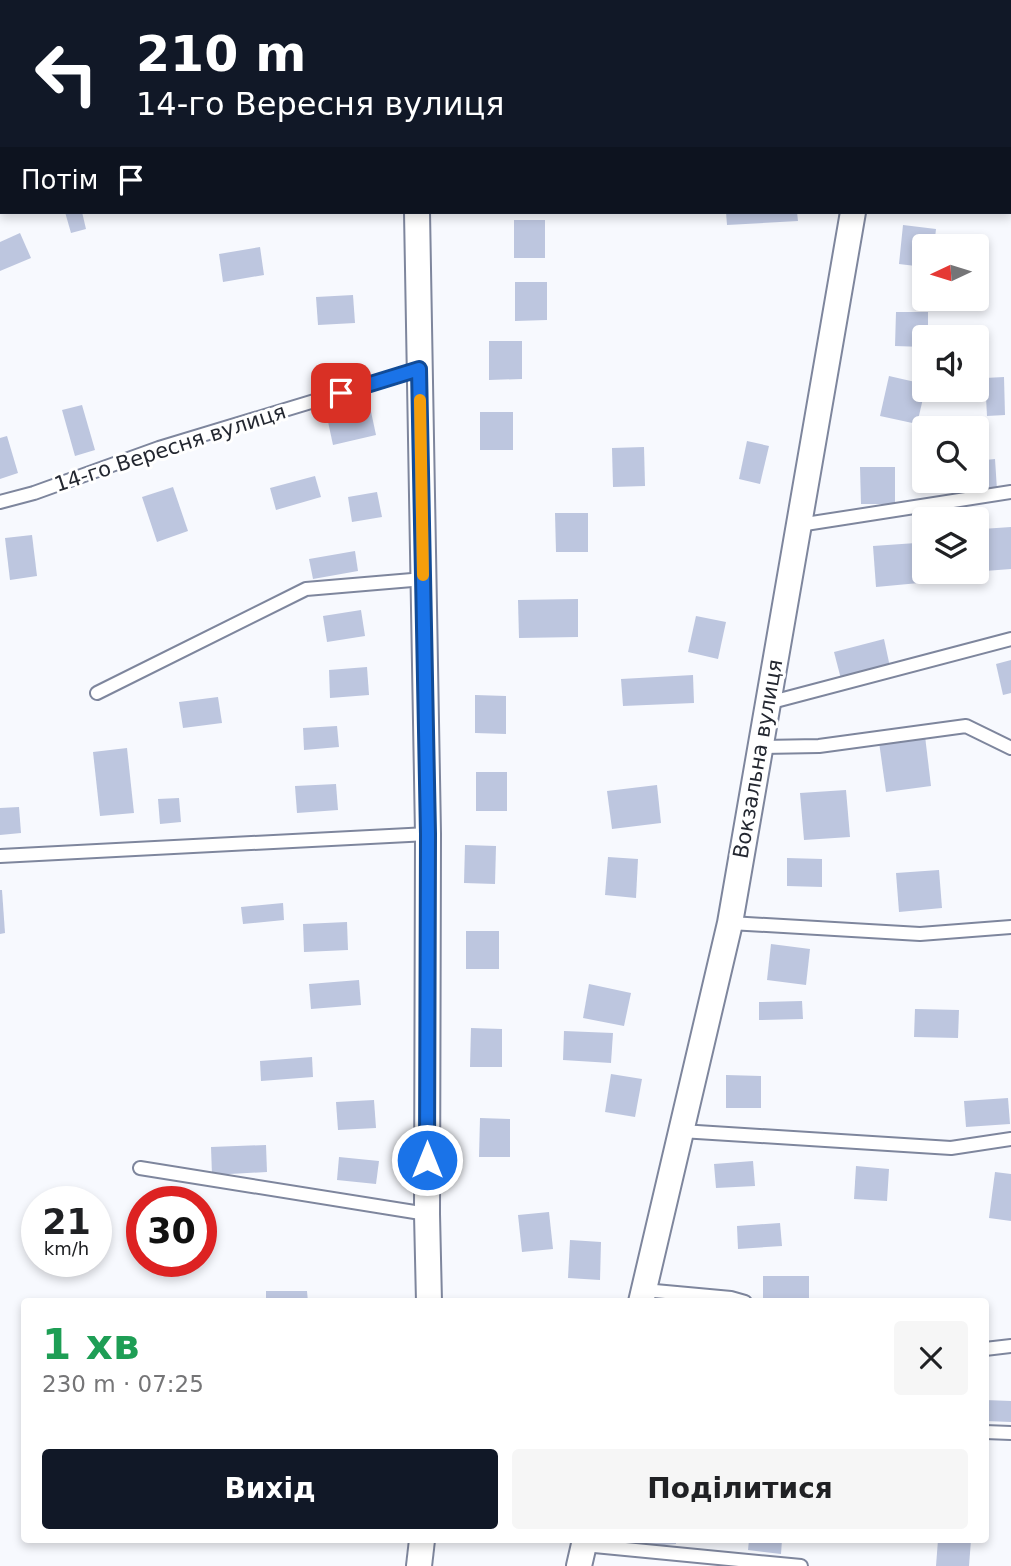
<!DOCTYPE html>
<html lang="uk">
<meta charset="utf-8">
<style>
:root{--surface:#fff;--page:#f6f6f6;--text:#202124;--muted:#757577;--accent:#111827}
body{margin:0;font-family:"DejaVu Sans",sans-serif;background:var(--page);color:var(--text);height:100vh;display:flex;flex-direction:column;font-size:26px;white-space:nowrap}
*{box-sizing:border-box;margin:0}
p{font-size:23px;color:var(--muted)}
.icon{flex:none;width:38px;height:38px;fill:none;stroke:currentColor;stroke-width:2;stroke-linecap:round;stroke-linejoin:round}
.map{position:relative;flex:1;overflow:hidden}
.side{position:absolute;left:21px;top:1298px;width:968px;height:245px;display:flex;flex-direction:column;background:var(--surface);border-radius:7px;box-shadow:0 4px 10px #0003}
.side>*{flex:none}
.banner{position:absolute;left:0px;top:0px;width:1012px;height:214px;box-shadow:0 4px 10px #0003;background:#111827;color:#fff;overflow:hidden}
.needle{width:46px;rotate:266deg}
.tools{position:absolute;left:912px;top:234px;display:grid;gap:14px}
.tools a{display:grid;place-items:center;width:77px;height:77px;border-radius:7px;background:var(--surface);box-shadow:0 4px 10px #0003;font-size:35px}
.speed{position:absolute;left:21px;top:1186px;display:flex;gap:14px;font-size:35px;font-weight:700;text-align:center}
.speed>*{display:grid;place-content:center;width:91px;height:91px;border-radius:50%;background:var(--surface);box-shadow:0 4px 10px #0003;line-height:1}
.speed small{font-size:18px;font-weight:400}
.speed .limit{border:10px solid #d22;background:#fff;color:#111}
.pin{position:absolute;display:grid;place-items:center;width:60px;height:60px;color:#fff;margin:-30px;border-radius:14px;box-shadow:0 4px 10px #0006}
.me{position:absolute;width:77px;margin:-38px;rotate:0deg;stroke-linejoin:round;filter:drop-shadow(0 0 5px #0008)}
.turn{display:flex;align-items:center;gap:24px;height:147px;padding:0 21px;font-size:32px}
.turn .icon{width:91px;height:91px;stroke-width:2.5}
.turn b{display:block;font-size:49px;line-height:60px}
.then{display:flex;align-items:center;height:66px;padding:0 21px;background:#0003;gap:14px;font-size:26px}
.round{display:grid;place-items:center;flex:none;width:74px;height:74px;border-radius:7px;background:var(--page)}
.head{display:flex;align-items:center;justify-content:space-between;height:119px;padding:0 21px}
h1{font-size:42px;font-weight:600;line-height:52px;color:#1e9e55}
.button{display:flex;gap:14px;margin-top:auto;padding:14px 21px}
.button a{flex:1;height:80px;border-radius:7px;background:var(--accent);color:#fff;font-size:28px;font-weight:600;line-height:80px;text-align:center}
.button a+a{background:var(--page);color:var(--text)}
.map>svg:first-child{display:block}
.building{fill:#bdc6df}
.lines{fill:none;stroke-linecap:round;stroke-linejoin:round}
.service-casing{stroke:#7e869d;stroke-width:16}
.minor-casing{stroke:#7e869d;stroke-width:28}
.service{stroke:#fff;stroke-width:12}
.minor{stroke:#fff;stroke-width:24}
.route-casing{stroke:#114b97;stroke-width:18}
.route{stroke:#1a73e8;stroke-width:12}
.slow{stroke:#f59e0b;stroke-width:12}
.labels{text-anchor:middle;stroke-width:6;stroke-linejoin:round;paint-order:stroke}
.street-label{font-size:21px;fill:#242831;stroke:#fff}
</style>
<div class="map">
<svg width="1011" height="1566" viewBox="0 0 1011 1566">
<rect width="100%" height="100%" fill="#f7f9fe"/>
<g class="building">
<polygon points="65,212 82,212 86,229 71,233"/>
<polygon points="726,212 797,212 798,221 727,225"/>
<rect x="514" y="220" width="31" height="38"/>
<polygon points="903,225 936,229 934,247 924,247 924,267 899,264"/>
<polygon points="20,233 31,258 0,271 0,242"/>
<polygon points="260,247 264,275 223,282 219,254"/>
<polygon points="515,282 547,282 547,320 515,321"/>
<polygon points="353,295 355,323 318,325 316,297"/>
<polygon points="896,312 928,312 928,338 924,338 924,347 895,346"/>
<polygon points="489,341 522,341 522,379 489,380"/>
<polygon points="889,376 924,384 925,390 917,424 880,416"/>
<polygon points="1004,377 1005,415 987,416 985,378"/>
<polygon points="82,405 95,450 75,456 62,410"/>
<polygon points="370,407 376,435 333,445 327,417"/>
<rect x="480" y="412" width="33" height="38"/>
<polygon points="7,436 18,473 0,479 0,438"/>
<polygon points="747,441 769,446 760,484 739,479"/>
<polygon points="644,447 645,486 613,487 612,448"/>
<polygon points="995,459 997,490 966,493 965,481 976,481 976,461"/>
<polygon points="860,467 895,467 895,504 861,504"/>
<polygon points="315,476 321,497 276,510 270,488"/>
<polygon points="173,487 188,531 157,542 142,497"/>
<polygon points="377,492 382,517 352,522 348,497"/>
<polygon points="555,513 588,513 588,552 556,552"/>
<polygon points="1011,527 1011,569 985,571 982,529"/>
<polygon points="32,535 37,576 10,580 5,538"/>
<polygon points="916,543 919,583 876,587 873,546"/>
<polygon points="355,551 358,571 313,579 309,559"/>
<polygon points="578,599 578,637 519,638 518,600"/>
<polygon points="361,610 365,636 327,642 323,616"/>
<polygon points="696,616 726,622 718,659 688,652"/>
<polygon points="884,639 890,667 841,679 834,652"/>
<polygon points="1011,660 1011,693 1003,695 996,664"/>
<polygon points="367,667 369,695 330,698 329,670"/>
<polygon points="693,675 694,703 623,706 621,679"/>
<polygon points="475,695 506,696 506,734 475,733"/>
<polygon points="218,697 222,723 183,728 179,702"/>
<polygon points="337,726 339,747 304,750 303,728"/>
<polygon points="925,736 931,786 886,792 879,742"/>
<polygon points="127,748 134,813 100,816 93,752"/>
<rect x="476" y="772" width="31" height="39"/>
<polygon points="336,784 338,810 297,813 295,786"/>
<polygon points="657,785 661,823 612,829 607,791"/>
<polygon points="846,790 850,837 804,840 800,793"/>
<polygon points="179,798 181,822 160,824 158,799"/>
<polygon points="19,807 21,833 0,835 0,808"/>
<polygon points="465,845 496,846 495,884 464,883"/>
<polygon points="608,857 638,859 636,898 605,895"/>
<polygon points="787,858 822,859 822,887 787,886"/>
<polygon points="939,870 942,908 899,912 896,873"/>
<polygon points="0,890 2,890 5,933 0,934"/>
<polygon points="283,903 284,920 243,924 241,907"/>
<polygon points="347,922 348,950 304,952 303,924"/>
<rect x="466" y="931" width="33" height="38"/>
<polygon points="771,944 810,949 806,985 767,980"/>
<polygon points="359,980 361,1005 311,1009 309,984"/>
<polygon points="589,984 631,993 624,1026 583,1018"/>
<polygon points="802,1001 803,1019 759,1020 759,1002"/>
<polygon points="915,1009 959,1010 958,1038 914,1037"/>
<polygon points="471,1028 502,1029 502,1067 470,1067"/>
<polygon points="564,1031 613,1033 611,1063 563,1060"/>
<polygon points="312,1057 313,1077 261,1081 260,1061"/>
<polygon points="611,1074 642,1079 635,1117 605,1112"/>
<polygon points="726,1075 761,1076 761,1108 726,1108"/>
<polygon points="1008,1098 1010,1124 966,1127 964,1101"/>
<polygon points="374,1100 376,1128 338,1130 336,1102"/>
<polygon points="480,1118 510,1119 510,1157 479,1157"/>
<polygon points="266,1145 267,1172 212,1175 211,1147"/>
<polygon points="339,1157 379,1161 376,1184 337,1180"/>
<polygon points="753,1161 755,1186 716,1188 714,1164"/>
<polygon points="856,1166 889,1169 887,1201 854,1199"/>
<polygon points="995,1172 1011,1174 1011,1221 989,1218"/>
<polygon points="549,1212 553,1249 522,1252 518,1215"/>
<polygon points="780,1223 782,1246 738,1249 737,1226"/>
<polygon points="570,1240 601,1242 600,1280 568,1278"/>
<rect x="763" y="1276" width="46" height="26"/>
<polygon points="266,1291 307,1291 308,1302 266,1302"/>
<polygon points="985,1400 1011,1401 1011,1422 985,1421"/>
<polygon points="640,1540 676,1540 676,1544 640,1547"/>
<polygon points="749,1540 782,1540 781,1554 748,1550"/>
<polygon points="938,1540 971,1540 969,1566 936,1566"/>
</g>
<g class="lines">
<defs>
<g id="service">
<polyline points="394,2 398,0"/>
<polyline points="1010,53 1011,53"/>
<polyline points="0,154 2,153"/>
<polyline points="0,502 34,493 159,448 420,369"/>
<polyline points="799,525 1011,492"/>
<polyline points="97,693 306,589 424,579"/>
<polyline points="768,703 1011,639"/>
<polyline points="760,747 819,746 966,726 1011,748"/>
<polyline points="0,856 428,834"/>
<polyline points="730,923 920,934 1011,927"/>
<polyline points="681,1131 951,1148 1011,1139"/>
<polyline points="140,1168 427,1214"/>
<polyline points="644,1290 731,1298 745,1302"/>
<polyline points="985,1349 1011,1346"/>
<polyline points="985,1432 1011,1433"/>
<polyline points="584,1545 801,1566"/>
</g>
<g id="minor">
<polyline points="415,2 415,0"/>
<polyline points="889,2 889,0"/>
<polyline points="417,212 428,834 427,1214 429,1302"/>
<polyline points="641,1302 730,923 853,212"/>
<polyline points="419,1566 422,1540"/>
<polyline points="579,1566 585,1540"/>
</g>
</defs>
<use href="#service" class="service-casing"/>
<use href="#minor" class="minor-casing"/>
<use href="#service" class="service"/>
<use href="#minor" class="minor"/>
</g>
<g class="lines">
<defs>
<polyline id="route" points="341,393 419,369 428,834 427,1160"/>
</defs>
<use href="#route" class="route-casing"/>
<use href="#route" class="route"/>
<polyline class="slow" points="420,400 423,575"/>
</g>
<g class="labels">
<g class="street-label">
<text transform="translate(170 448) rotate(-18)" y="7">14-го Вересня вулиця</text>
<text transform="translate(758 759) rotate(-80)" y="7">Вокзальна вулиця</text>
</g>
</g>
</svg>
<div class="tools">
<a><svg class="needle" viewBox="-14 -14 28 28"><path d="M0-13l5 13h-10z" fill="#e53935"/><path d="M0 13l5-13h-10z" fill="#757577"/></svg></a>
<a><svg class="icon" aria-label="sound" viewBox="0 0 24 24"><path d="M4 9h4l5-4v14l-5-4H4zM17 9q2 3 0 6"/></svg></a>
<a><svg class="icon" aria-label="search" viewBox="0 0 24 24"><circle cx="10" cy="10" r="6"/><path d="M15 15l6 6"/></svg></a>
<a><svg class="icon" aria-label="layers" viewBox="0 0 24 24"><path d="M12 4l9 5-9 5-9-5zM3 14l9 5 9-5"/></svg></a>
</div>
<div class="speed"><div>21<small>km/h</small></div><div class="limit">30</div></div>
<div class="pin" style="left:341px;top:393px;background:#d93025"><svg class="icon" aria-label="arrive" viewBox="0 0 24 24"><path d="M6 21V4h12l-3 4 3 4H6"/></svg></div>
<svg class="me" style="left:427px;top:1160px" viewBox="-20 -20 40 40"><circle r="17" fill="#1a73e8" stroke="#fff" stroke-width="3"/><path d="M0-11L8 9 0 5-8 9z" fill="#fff"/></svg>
<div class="banner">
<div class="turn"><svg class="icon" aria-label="left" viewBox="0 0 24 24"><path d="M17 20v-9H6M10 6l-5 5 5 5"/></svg><div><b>210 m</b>14-го Вересня вулиця</div></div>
<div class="then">Потім<svg class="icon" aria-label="arrive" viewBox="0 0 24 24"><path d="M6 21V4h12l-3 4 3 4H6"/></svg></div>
</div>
<section class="side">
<div class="head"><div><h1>1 хв</h1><p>230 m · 07:25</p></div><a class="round"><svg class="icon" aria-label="close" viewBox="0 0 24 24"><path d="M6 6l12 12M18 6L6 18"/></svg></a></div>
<div class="button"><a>Вихід</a><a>Поділитися</a></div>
</section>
</div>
